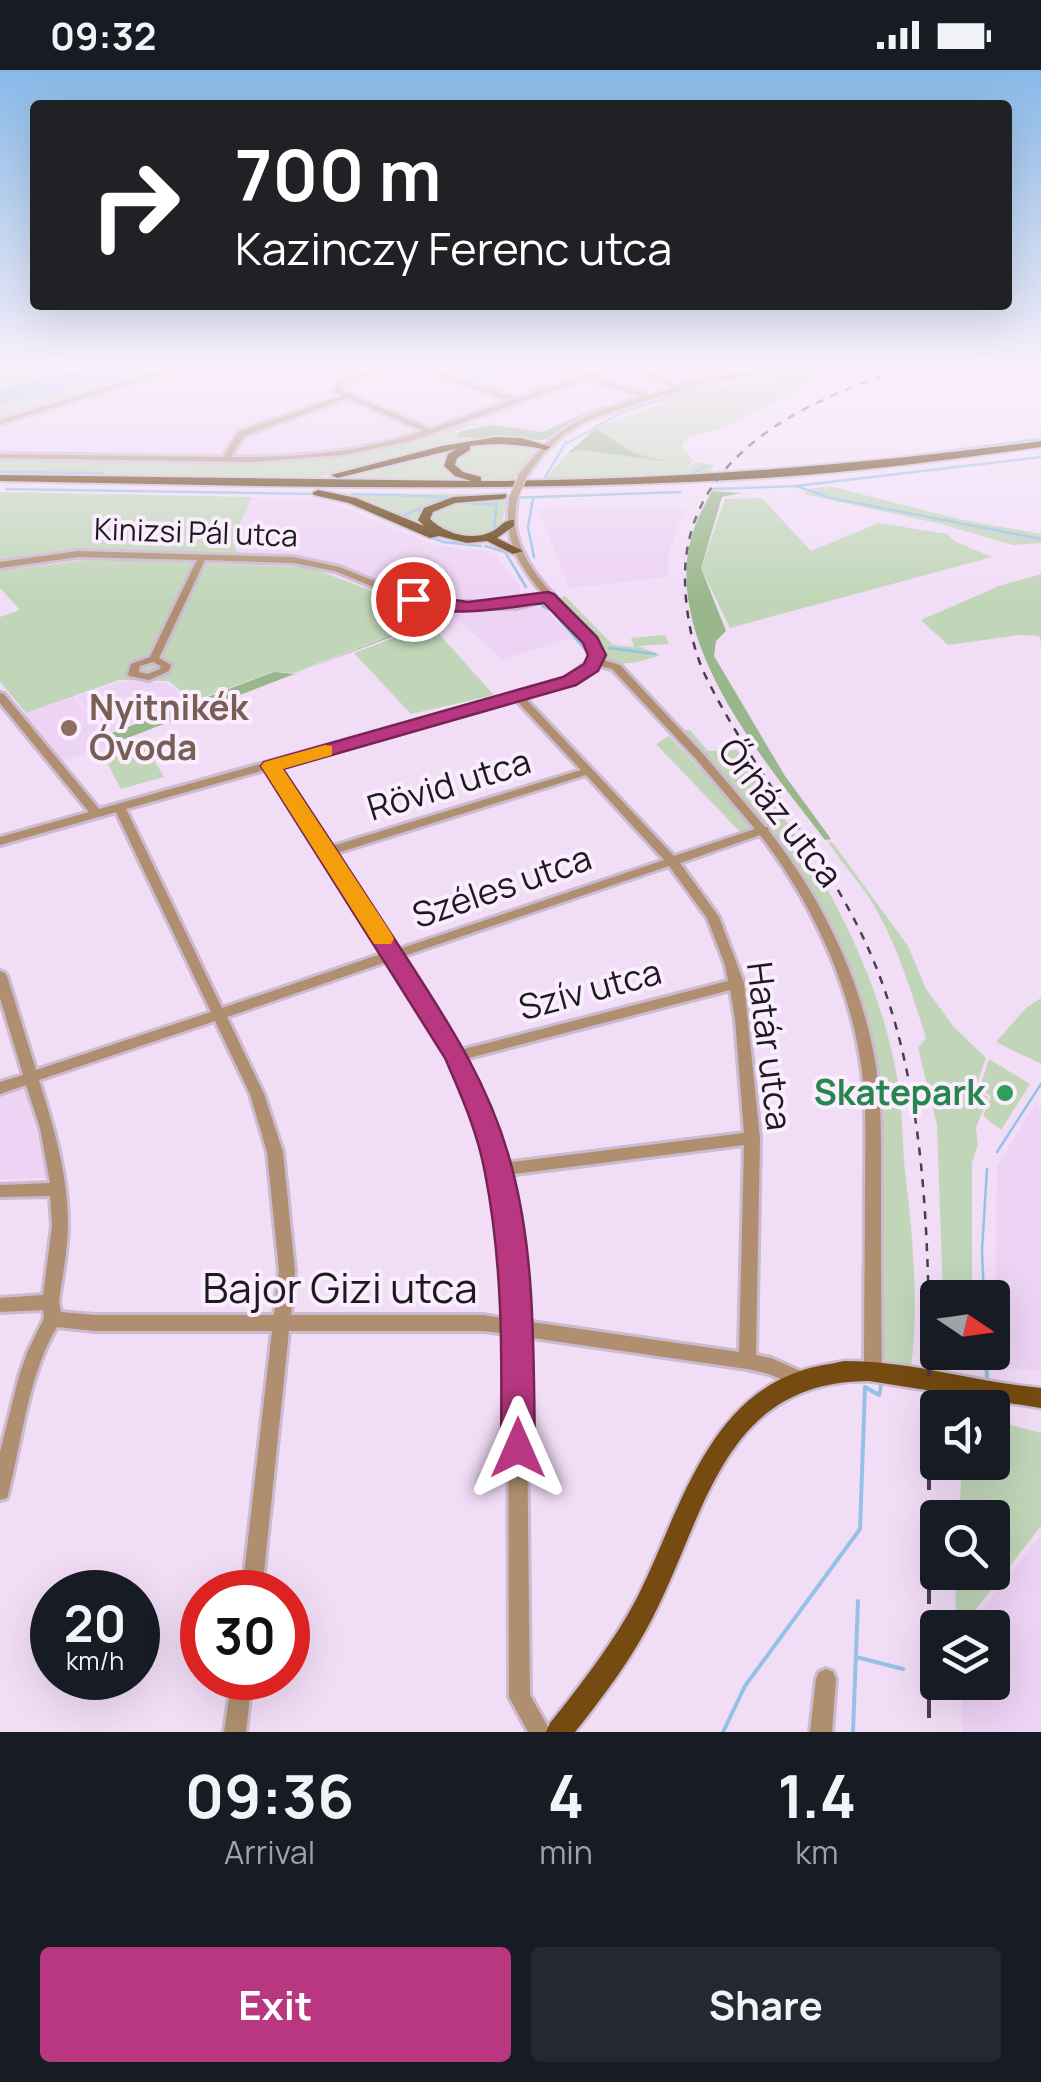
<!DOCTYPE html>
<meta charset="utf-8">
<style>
:root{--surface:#171b24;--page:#242831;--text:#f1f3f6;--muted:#9ea1a6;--accent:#b93780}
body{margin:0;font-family:Manrope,sans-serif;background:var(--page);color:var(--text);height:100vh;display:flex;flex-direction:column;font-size:38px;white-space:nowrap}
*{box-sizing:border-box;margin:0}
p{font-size:32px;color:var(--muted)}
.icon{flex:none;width:55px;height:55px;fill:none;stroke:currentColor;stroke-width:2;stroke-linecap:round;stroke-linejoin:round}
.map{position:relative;height:1662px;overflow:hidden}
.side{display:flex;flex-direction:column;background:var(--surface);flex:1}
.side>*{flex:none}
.banner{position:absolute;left:30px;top:30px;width:982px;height:210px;border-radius:10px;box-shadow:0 10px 40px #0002;background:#202124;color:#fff;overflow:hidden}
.needle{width:65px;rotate:103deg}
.controls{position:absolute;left:920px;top:1210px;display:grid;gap:20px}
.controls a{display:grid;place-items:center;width:90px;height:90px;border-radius:10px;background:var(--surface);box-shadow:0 10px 40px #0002;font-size:50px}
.speed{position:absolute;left:30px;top:1500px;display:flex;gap:20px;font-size:50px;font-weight:700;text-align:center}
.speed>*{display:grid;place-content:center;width:130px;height:130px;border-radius:50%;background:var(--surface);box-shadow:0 10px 40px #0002;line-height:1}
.speed small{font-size:25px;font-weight:400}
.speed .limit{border:15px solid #d22;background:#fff;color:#111}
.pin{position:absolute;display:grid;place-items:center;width:85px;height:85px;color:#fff;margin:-42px;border:5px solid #fff;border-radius:50%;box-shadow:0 2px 10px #0007}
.me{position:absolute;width:110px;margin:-55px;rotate:0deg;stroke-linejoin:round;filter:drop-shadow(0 0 8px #0008)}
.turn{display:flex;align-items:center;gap:35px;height:210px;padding:0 40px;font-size:45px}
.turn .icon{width:130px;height:130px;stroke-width:2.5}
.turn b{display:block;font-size:70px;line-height:85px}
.eta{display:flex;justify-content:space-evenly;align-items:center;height:170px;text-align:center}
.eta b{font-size:60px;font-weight:700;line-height:70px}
.action{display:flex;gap:20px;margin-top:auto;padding:20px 40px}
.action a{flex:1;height:115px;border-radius:10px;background:var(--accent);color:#fff;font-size:40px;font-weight:700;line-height:115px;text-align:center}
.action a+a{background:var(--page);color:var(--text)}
.status{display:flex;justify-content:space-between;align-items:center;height:70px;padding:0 50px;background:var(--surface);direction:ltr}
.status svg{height:28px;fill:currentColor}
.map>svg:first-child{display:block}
.built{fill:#edd3f4}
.green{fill:#c1d6b9}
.forest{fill:#98b78a}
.water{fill:#95c1e7}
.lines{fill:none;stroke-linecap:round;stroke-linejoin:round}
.stream-far1{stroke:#95c1e7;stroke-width:2.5}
.stream{stroke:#95c1e7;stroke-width:4}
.minor-casing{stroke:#ccbad0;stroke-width:6}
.major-casing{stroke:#ccbad0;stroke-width:5}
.highway-casing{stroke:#ccbad0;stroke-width:4}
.minor{fill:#af8f6f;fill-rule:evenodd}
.major{fill:#764b12;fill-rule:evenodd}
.highway{fill:#5a3602;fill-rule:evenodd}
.rail-far1{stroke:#493f4c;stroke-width:2.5;stroke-dasharray:8 8;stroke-linecap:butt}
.rail{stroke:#493f4c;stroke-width:4;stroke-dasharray:19 19;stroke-linecap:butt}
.minor-bridge-casing{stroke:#ccbad0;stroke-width:10;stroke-linecap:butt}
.minor-bridge{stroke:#af8f6f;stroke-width:8}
.route{fill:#b93780;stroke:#782453;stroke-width:2.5}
.slow{fill:#f59e0b}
.education-dot{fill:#8d6e63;stroke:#faedfd;stroke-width:4}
.leisure-dot{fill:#2e9e5b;stroke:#faedfd;stroke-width:4}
.labels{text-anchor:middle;stroke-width:8;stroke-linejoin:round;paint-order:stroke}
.far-street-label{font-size:30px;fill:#1f1821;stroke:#faedfd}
.education-label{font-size:35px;font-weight:bold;fill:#785e54;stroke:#faedfd;text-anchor:start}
.street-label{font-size:35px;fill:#1f1821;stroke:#faedfd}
.leisure-label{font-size:35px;font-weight:bold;fill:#27864d;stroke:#faedfd;text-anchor:end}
.near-street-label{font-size:42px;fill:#1f1821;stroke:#faedfd}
</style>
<div class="status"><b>09:32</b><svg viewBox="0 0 49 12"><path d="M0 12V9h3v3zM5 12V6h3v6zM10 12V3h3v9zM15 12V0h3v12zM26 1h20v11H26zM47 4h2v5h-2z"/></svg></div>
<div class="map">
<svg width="1041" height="1662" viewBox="0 0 1041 1662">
<rect width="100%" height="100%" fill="#f2ddf7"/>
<g class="built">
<polygon points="180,296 784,296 663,315 621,327 543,362 474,353 339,385 268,391 0,388 0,351"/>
<polygon points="252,427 323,429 434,475 493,482 520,517 520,524 481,535 441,533 326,493 238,485 233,469"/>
<polygon points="539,439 684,439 669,483 667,507 569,518"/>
<polygon points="544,537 572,568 502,589 446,539"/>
<polygon points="119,612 166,613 189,632 110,662 77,627"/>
<polygon points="73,627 114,673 63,691 24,644"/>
<polygon points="27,1017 46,1108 0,1109 0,1027"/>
<polygon points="1035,1035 1041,1038 1041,1301 995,1297 997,1096"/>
<polygon points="1041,1465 1041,1662 962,1662 962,1613 992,1612 992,1558 972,1557 973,1552"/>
</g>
<g class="green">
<polygon points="27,296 55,296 68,303 0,320 0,302"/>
<polygon points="163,296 180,296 0,351 0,335"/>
<path d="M786 305H801L813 311C779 326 723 366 691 365L681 375 693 391 688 398 696 392 715 395 706 404 546 408 568 383 579 380 668 392 633 383 596 358 685 325Z"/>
<path d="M462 351 442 360 474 353 487 356H470L453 362 461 361 458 367 465 368 522 366 544 370H483L319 407 0 404V388C153 390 317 409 462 351Z"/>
<polygon points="485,375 515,376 535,381 513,409 474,408 453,398 453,389 465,380"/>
<polygon points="456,379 443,393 447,400 467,411 307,410 377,401"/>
<polygon points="833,417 963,450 1041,464 1041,473 1013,475 941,454 804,424 812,418"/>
<polygon points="0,422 252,427 233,469 237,483 83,480 0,490"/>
<polygon points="335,423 504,424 505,424 447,429 421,443 423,456 374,436 374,431 366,433"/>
<path d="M493 428 507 429 501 458C475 469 458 466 432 455L436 450 429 451 432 439Z"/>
<polygon points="762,428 811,481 879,453 947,464 956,472 992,487 730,558 701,498 725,429"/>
<polygon points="94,489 309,497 409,535 426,551 294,603 273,602 193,631 169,611 119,610 26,643 0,612 0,547 20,540 0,518 0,501"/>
<polygon points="1041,504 1041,572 1039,566 1019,565 948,575 921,550 999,516"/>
<path d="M565 526 613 575 634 577 631 568 665 565 669 574 638 576 660 585C643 591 626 596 609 592L585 554 557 529Z"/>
<polygon points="430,554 494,625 411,644 354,583"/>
<path d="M681 660H690L708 681 737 680C809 779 877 888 898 1012 903 1042 902 1072 905 1102 913 1166 919 1234 911 1298L885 1293 879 1281C878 1217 878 1154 877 1090 876 1044 879 998 868 953 839 835 763 746 681 660Z"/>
<polygon points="669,666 756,757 741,763 656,674"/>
<polygon points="146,676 164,707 121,719 104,687"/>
<path d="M828 772 833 773 908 876 926 919 954 957 986 988 975 1019 988 1027 976 1058 978 1075 972 1093V1227H943L937 1055 918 978 926 968C911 921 897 872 870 829 857 809 841 792 828 772Z"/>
<polygon points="1041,928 1041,994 996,972 1026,938"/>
<polygon points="989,989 1030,1014 1001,1060 983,1046 991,1026 979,1020"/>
<polygon points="993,1350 1041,1363 1041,1456 962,1557 955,1557 956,1503 992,1502 992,1448 959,1447 962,1393 992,1392"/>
</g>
<g class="forest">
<polygon points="603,335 607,336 544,370 457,367 461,361 492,355 543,362"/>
<polygon points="596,358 633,383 669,392 579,380 568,383"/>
<path d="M712 421 741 423 722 427 701 498 726 561 716 571 714 586 785 706 831 769 825 770C765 691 655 565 695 456 699 444 706 433 712 421Z"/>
<polygon points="424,552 427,553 117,672 109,664 274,602 295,604"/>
</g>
<polygon class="water" points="94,296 163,296 0,335 0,320 11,315"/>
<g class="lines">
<g class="stream-far1">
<polyline points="726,300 753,296"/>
<polyline points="695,309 777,296"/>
<polyline points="466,311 505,296"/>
<polyline points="566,372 544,409 667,406"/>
<polyline points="568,373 624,341 705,318"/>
<polyline points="878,390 1041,369"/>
<polyline points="0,402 102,403"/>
<polyline points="690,405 706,396"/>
<polyline points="796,416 831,428 1041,469"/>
<polyline points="6,419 314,424"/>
<polyline points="712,419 796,416 1041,387"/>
<polyline points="353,424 449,427"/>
<polyline points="505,428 681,422"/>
<polyline points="533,429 528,457 534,487"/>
<polyline points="459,432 494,435"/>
<polyline points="400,447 419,439"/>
<polyline points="392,451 443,472 481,476"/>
<polyline points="422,456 419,439 448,427"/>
<polyline points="489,463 494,459 497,429"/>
<polyline points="485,476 505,482 526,517"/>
<polyline points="542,536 551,540 588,583"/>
<polyline points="609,578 655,584"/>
<polyline points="588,583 588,593"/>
<polyline points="554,612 570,606"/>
<polyline points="997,1082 1041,1014"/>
<polyline points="984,1228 982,1180 987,1099"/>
</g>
<g class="stream">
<polyline points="986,1282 987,1310"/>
<polyline points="856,1587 903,1599"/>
<polyline points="723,1662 745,1616 860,1459 865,1317 879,1325 882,1311"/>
<polyline points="853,1662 858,1531"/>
</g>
<defs>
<g id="minor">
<polygon points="177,296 187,296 0,354 0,350"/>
<path d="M382 296H391L343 314 341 320 430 359 610 296H619L592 307 647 324 648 326 672 319 664 312 623 296C640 296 666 305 675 318L691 311 785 296H800L700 314 604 344 582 353 562 366 543 384 526 407H523L519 405C555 356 586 343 644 327L585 309 411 371 343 385 250 392 0 388V384L223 387 238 362 342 326 333 321 338 312ZM348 328 423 361C363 382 294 388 231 387L244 366Z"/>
<polygon points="412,296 421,296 515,328 508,330"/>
<path d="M510 427 517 429C516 439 514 450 516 460 523 497 552 523 577 550 588 562 597 573 600 589L620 595 704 685 765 757H768L769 761C824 831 864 915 877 1003 882 1041 881 1080 881 1118 881 1179 881 1241 882 1302L879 1308 873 1310 867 1308 864 1302C864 1241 865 1179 865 1118 865 1079 867 1040 862 1002 851 916 813 834 760 765L680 793 719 847 744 913 760 1068 756 1285 771 1288 807 1304 810 1310 807 1316 801 1318 769 1304 747 1299 526 1267 530 1625 551 1662H528L509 1627 508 1264 483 1261H289L262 1522H242L272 1261H94L57 1257C29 1303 22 1369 9 1421L7 1428 0 1430V1382L19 1306 27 1283 44 1248 43 1240 0 1242V1228L43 1225 52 1156 50 1126 0 1127V1115L50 1113 40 1058 26 1015 0 1024V1012L23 1005 0 928V901L5 903 7 906 36 1000 211 942 116 742 0 775V767L89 742 0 633V623L4 624 99 739 565 609 590 590C586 565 565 548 548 530L516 538H437L405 530 335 501 293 493 205 490 159 588 171 595 169 601 149 610 129 606 128 604 131 594 150 587 197 490 78 487 0 498V492L78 481 293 487 340 497 411 526 437 532H516L544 525C518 494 502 468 510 427ZM153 592 161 596 160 599 148 604 139 602 140 596ZM597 595 612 599 696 689 755 759 674 786 524 627 573 613ZM515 629 581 700 329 777 277 697ZM268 699 384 883 222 938 126 739ZM586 705 664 790 396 880 334 784ZM669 796 707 848 725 895 728 911 460 980 401 887ZM389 891 451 987 474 1040 491 1100 508 1249 483 1245H291L295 1201 283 1082 264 1024 227 947ZM730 920 735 949 744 1063 505 1093 488 1040 465 989ZM215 951 250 1024 267 1082 279 1201 274 1245H94L61 1242 59 1232C62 1207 68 1180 68 1154 68 1105 54 1058 39 1010ZM744 1075 739 1282 525 1251 507 1105Z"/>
<polygon points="826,1599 833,1602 836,1609 832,1662 810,1662 816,1609 819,1602"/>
<polygon points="232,1608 252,1608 246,1662 224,1662"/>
</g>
<path id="major" d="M845 1291C912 1291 975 1312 1041 1318V1338L869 1311C723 1311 707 1442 653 1547 632 1588 604 1626 575 1662H546L550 1653C582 1613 614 1572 638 1526 678 1446 705 1333 800 1301 814 1296 830 1294 845 1291Z"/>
<g id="highway">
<path d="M496 367 522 368 551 377 546 380C520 374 497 373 470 376V380L457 388 455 395 463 402 481 407V411C669 410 855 396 1041 371V377C954 389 866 401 778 407 519 424 259 416 0 411V405L471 411 455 406 444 396 448 384 456 379 337 408 331 405 442 376Z"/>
<path d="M318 420 356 428 424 456 418 450 424 438 453 427 506 424V428L502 429 455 433 433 442 430 449C446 464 472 472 493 461 502 456 503 450 514 450V456L497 468 523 481 513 484 487 471 467 473 439 466 430 468 349 433 314 425 312 423Z"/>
</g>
</defs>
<use href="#minor" class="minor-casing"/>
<use href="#major" class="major-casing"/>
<use href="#highway" class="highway-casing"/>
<use href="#minor" class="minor"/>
<use href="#major" class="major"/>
<use href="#highway" class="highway"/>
<path class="rail-far1" d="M913 296C809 328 682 384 685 512 686 544 692 578 706 607 754 705 829 786 872 887 920 1001 927 1130 929 1252"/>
<polyline class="rail" points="929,1249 929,1662"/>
<defs>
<polyline id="minor-bridge" points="513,429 523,405"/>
</defs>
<use href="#minor-bridge" class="minor-bridge-casing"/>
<use href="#minor-bridge" class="minor-bridge"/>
</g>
<linearGradient id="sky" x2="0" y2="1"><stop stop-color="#87b9e8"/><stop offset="0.56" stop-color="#f9f0fb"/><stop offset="1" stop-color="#f9f0fb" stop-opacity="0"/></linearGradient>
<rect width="1041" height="529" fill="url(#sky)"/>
<path class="route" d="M548 522 554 524 597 567 606 585 598 601 576 615 283 699C321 756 358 813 395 870 443 944 490 1012 512 1098 536 1188 533 1285 535 1378L530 1389 518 1394 506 1389 501 1378C502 1286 503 1194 485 1103 478 1063 461 1025 445 988L261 696 264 692 563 607 584 594 588 585 583 573 544 533C508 537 435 552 404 529L413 524 468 532Z"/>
<polygon class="slow" points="325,675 332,676 332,685 283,699 391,863 394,869 391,874 374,874 261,696 264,692"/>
<circle class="education-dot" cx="69" cy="658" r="10"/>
<circle class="leisure-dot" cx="1005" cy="1023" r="10"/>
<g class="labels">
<g class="far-street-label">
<text transform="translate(196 463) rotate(2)" y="10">Kinizsi Pál utca</text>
</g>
<g class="education-label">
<text x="89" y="650">Nyitnikék<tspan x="89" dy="40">Óvoda</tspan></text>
</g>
<g class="street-label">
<text transform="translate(449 715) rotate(-17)" y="12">Rövid utca</text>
<text transform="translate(780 743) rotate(52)" y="12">Őrház utca</text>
<text transform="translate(502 817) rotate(-19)" y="12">Széles utca</text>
<text transform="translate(590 920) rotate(-15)" y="12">Szív utca</text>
<text transform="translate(769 976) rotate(83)" y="12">Határ utca</text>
</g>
<g class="leisure-label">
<text x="985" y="1035">Skatepark</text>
</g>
<g class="near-street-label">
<text x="340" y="1233">Bajor Gizi utca</text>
</g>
</g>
</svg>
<div class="controls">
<a><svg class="needle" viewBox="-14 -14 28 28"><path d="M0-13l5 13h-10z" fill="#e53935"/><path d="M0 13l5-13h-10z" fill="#9ea1a6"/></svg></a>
<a><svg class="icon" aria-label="sound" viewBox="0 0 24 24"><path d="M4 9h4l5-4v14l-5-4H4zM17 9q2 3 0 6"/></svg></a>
<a><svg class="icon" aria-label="search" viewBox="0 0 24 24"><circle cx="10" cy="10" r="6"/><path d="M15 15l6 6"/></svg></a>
<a><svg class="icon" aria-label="layers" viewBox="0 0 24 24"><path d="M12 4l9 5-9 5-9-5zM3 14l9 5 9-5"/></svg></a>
</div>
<div class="speed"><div>20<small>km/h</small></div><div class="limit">30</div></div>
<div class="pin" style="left:413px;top:529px;background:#d93025"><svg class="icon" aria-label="arrive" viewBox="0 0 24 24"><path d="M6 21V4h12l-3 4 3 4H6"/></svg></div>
<svg class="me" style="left:518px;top:1378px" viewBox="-20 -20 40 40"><path d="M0-17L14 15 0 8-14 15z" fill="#b93780" stroke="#fff" stroke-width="4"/></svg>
<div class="banner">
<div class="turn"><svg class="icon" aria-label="right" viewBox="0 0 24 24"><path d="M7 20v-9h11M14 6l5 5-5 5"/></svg><div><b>700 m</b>Kazinczy Ferenc utca</div></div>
</div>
</div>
<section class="side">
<div class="eta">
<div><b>09:36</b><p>Arrival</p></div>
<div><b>4</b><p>min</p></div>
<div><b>1.4</b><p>km</p></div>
</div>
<div class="action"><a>Exit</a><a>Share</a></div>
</section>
